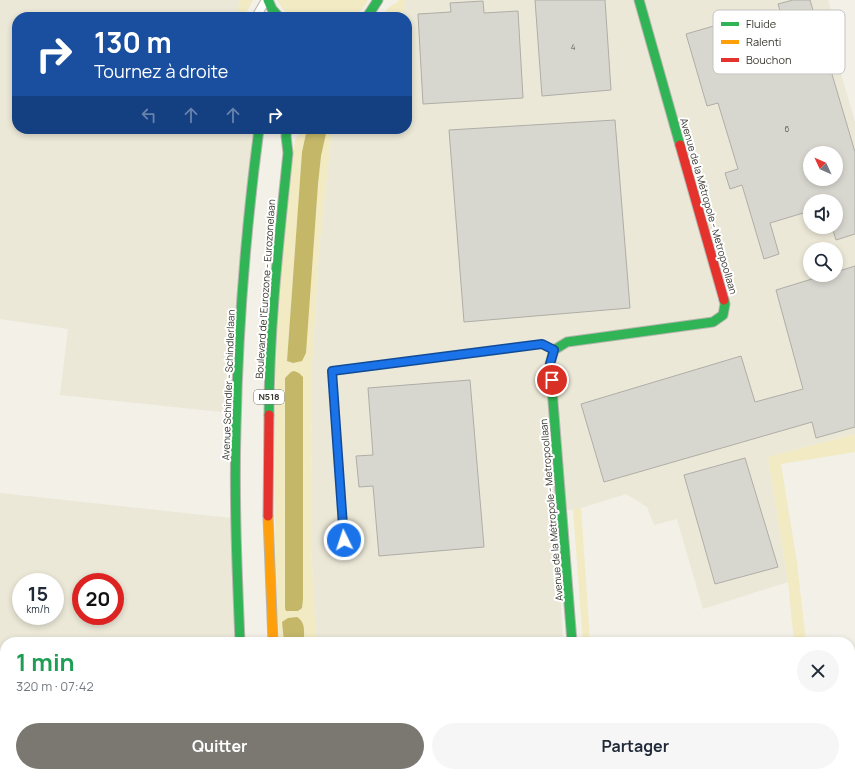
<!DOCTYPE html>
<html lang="fr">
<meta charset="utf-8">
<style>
:root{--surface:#fff;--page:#f6f6f7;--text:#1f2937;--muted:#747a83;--accent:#7a7871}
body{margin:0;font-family:Manrope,sans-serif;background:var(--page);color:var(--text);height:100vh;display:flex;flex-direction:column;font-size:15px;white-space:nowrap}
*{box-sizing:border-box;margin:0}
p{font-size:13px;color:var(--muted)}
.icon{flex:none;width:22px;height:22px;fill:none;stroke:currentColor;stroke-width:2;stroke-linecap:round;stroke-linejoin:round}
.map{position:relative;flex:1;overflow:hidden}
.details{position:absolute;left:0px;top:637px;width:855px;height:140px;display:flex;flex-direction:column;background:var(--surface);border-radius:16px 16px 0 0;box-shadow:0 2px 6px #0003}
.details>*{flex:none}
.top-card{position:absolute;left:12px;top:12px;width:400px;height:122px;border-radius:16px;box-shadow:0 2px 6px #0003;background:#1a4fa0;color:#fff;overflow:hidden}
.needle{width:26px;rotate:314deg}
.controls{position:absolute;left:803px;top:146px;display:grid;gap:8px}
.controls a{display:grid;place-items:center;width:40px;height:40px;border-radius:50%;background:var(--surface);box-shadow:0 2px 6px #0003;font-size:20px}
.speed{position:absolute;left:12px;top:573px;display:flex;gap:8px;font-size:20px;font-weight:700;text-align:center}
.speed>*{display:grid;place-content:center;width:52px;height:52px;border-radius:50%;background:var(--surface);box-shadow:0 2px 6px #0003;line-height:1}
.speed small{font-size:10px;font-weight:400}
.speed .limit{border:6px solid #d22;background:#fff;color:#111}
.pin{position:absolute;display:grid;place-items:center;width:34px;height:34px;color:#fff;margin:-17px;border:2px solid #fff;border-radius:50%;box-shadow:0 1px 4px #0007}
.me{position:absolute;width:44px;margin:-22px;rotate:356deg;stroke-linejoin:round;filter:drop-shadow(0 0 3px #0008)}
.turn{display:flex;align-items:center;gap:14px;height:84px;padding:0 16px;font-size:18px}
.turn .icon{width:52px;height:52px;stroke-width:2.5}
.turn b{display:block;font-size:28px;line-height:34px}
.lanes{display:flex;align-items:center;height:38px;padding:0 16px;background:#0003;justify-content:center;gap:20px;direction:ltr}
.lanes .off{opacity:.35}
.round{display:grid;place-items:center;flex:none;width:42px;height:42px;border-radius:21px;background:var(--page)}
.summary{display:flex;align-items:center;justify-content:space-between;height:68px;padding:0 16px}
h1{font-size:24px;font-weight:700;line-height:30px;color:#1e9e55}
.action{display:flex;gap:8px;margin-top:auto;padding:8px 16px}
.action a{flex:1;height:46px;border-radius:24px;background:var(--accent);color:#fff;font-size:16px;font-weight:700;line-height:46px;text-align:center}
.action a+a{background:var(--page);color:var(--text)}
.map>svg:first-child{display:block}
.built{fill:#ebe8d7;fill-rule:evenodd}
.green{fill:#f1eac2}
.water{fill:#c4b768}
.building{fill:#d8d7cf;stroke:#afada7;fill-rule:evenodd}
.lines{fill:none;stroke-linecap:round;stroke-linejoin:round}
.lane-casing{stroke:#b7b6af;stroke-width:6}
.street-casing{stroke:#b7b6af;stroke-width:10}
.fast-casing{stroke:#b7b6af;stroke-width:11}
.slow-casing{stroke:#b7b6af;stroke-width:11}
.jam-casing{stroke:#b7b6af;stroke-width:11}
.lane{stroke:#fdfdfb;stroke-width:4}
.street{stroke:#fdfdfb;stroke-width:8}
.fast{stroke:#30b455;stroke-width:9}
.slow{stroke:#ff9f0a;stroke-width:9}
.jam{stroke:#e5322d;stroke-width:9}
.route-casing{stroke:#114b97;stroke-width:10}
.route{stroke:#1a73e8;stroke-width:7}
.labels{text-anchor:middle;stroke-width:4;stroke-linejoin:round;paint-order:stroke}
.number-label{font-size:8px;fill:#616058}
.shield{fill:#fff;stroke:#74746f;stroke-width:1}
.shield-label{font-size:9px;font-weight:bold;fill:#393831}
.street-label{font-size:10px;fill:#393831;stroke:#fff}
.key{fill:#fff;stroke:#c4c3c1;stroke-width:1}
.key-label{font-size:11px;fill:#393831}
</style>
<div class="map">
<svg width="855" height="777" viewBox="0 0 855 777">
<rect width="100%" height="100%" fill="#f2f0e7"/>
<g class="built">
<polygon points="0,0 239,0 237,17 17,17 17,129 254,129 231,413 60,395 68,329 0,319"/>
<path d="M405 0H828L832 14 825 18 855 122V434L768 457 788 582 703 609 677 519 654 525 647 507 626 494 581 508 555 512 563 640 548 642H316L311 547 312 367 319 250 332 131 334 129H407V17H402ZM810 153H836V179H810ZM810 201H836V227H810ZM810 249H836V275H810Z"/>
<path d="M0 493 231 518 236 642H5V772H247L248 777H0ZM21 582H55V616H21ZM81 582H115V616H81Z"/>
</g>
<g class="green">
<polygon points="239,0 253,0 244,17 237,17"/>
<polygon points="277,0 368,0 364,7 353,17 291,17 283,9"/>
<polygon points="398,0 405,0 402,17 381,17 389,7 398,2"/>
<path d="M300 129H307L302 152 287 361 293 363 321 156 326 130 327 129H334L332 131 319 250 312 367 311 547 316 642H304L303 623 282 622 284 642H279C273 526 273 410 279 293 282 247 288 201 293 155L295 141Z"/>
<polygon points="855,434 855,452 781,464 797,563 806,642 794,642 788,582 768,457"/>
<polygon points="581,508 590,642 583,642 573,509"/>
</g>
<g class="water">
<polygon points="307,129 327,129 321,156 318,184 306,353 302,361 293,363 287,361 302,152"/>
<polygon points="294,371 299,373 303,377 303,599 302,608 298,611 286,611 285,608 285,378 291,372"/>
<path d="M297 617C306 622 304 633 304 642H284L282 622 288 618Z"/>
<rect x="297" y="772" width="20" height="5"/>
</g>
<g class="building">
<polygon points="535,0 605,0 611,90 542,96"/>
<path d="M793 0H810L855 152V234L836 240 832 227H836V201H810V211L770 223 779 254 764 259 742 185 730 189 725 173 738 169 718 103 707 106 686 34 717 25 721 39 783 21 778 4ZM810 153H836V179H810Z"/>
<polygon points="483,1 484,13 518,11 523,98 423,104 418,14 451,12 450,3"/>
<polygon points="615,120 630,308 464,322 449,130"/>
<polygon points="855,266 855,427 816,438 812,422 604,482 581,404 741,356 755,402 803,389 776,290 825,275 836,275 836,272"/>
<polygon points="470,380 484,547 379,556 373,486 359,487 356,456 373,455 368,388"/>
<polygon points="745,458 778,567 715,584 684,475"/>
</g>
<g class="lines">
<defs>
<g id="lane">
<polyline points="345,555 332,371 542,344 553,350"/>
<polyline points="209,777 210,772"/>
</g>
<g id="street">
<polyline points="256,17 266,0"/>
<polyline points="252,772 253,777"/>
<polyline points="707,772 708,777"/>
</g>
<g id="fast">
<polyline points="268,0 272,9 279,17"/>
<polyline points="639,0 680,145"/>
<polyline points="367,17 378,0"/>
<path d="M269 415C269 327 279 240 288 153L286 136 287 129"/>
<path d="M240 642C237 571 234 499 236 427 238 327 246 228 259 129"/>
<polyline points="572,642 550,364 554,350 567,342 713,322 723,315 725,304 724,300"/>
<polyline points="285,772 286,777"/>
</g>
<polyline id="slow" points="268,516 273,642"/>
<g id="jam">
<polyline points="680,145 724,300"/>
<polyline points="268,516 269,415"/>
</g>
</defs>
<use href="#lane" class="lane-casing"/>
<use href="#street" class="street-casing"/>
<use href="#fast" class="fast-casing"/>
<use href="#slow" class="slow-casing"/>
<use href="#jam" class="jam-casing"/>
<use href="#lane" class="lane"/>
<use href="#street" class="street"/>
<use href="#fast" class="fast"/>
<use href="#slow" class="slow"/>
<use href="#jam" class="jam"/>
</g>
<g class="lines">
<defs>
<polyline id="route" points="344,540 332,371 542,344 554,350 550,364 552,380"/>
</defs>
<use href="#route" class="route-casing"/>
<use href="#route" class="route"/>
</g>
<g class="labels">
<g class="number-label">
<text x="573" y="50">4</text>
<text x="787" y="132">6</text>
</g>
<rect class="shield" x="254" y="390" width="30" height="14" rx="3"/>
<g class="shield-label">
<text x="269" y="400">N518</text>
</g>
<g class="street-label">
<text transform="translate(709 206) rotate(74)" y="4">Avenue de la Métropole - Metropoollaan</text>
<text transform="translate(265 289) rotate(-86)" y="4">Boulevard de l'Eurozone - Eurozonelaan</text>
<text transform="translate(228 385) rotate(-88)" y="4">Avenue Schindler - Schindlerlaan</text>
<text transform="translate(551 510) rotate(-95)" y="4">Avenue de la Métropole - Metropoollaan</text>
</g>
</g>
<rect x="713" y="10" width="132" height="64" rx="6" class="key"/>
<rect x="721" y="22" width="18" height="4" fill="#30b455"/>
<rect x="721" y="40" width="18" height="4" fill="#ff9f0a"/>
<rect x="721" y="58" width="18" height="4" fill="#e5322d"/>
<g class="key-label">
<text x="746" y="28">Fluide</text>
<text x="746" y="46">Ralenti</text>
<text x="746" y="64">Bouchon</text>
</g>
</svg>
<div class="controls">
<a><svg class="needle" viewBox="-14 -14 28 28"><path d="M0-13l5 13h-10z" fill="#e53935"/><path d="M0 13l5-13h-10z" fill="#747a83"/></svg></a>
<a><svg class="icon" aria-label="sound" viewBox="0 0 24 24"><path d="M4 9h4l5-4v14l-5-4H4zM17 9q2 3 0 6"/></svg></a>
<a><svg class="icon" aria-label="search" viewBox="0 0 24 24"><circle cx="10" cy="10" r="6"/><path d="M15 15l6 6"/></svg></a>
</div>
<div class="speed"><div>15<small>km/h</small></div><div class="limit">20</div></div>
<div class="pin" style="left:552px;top:380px;background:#d93025"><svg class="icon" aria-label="arrive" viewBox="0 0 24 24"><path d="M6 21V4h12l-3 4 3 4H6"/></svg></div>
<svg class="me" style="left:344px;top:540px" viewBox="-20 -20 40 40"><circle r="17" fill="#1a73e8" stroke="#fff" stroke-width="3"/><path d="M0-11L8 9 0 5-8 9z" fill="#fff"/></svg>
<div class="top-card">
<div class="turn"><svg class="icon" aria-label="right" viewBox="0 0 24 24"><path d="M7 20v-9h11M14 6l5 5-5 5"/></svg><div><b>130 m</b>Tournez à droite</div></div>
<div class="lanes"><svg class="icon off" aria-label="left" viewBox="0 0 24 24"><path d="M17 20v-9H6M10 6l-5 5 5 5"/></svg><svg class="icon off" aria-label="ahead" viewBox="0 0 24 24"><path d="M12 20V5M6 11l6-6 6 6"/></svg><svg class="icon off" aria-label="ahead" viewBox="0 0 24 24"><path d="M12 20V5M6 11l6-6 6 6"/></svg><svg class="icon" aria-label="right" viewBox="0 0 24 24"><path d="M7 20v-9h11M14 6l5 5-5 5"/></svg></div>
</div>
<section class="details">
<div class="summary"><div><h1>1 min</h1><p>320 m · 07:42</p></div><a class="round"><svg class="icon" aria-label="close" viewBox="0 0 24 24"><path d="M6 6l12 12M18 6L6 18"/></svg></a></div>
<div class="action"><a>Quitter</a><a>Partager</a></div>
</section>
</div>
